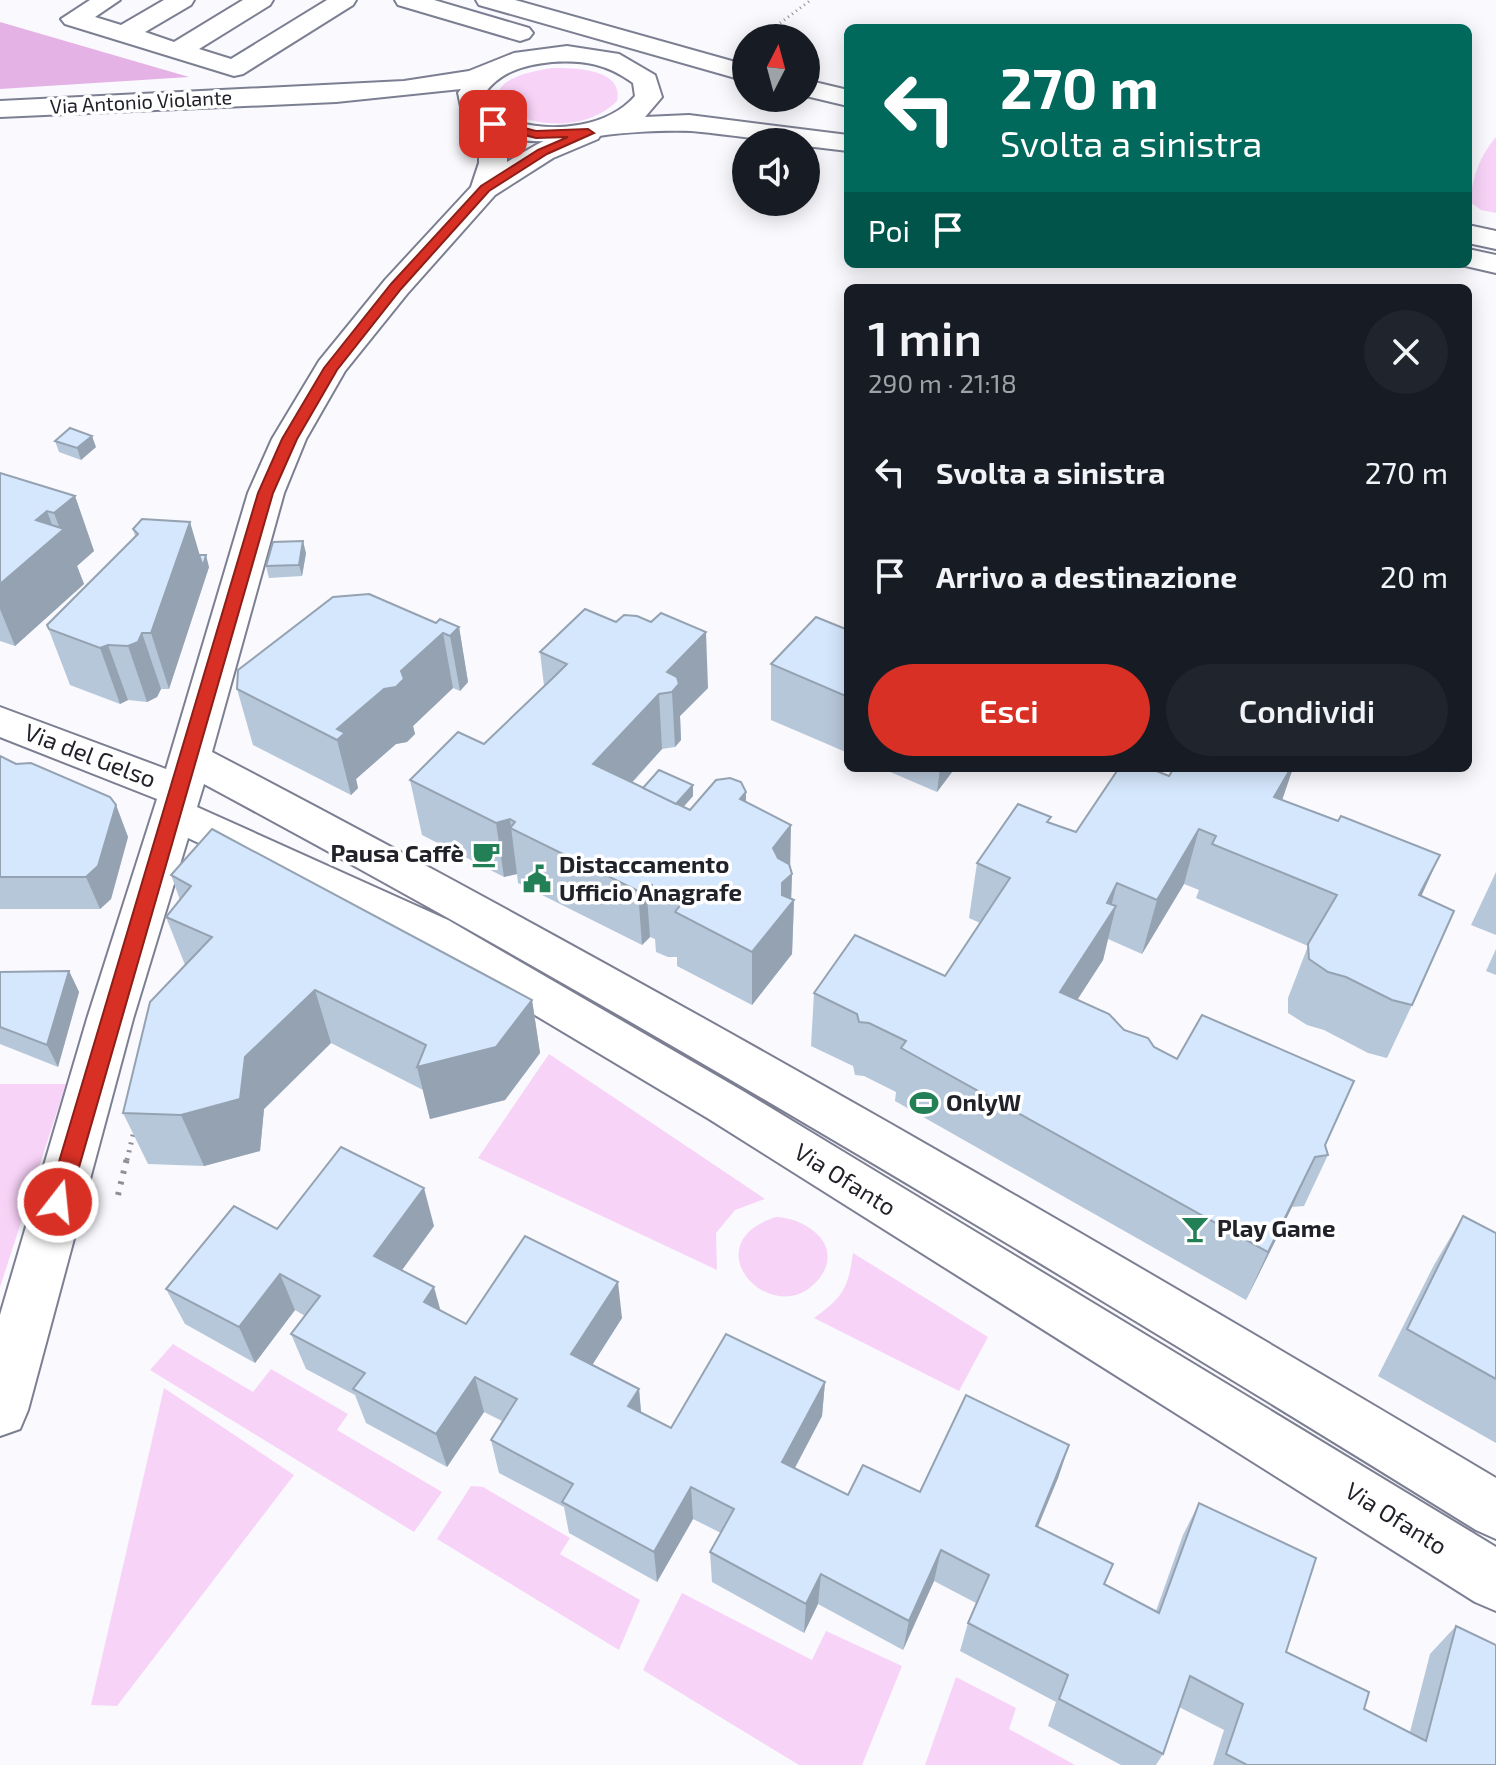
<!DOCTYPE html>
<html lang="it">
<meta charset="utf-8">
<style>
:root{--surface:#171b24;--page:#20242c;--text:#f1f3f6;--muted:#9ea1a6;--accent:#d93025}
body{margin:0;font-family:"Exo 2",sans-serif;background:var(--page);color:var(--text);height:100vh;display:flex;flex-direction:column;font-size:30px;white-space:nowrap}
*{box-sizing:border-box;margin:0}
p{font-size:26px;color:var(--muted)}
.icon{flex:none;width:44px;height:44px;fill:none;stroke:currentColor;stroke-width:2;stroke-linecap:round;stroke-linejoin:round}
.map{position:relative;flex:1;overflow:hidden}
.drawer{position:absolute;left:844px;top:284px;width:628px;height:488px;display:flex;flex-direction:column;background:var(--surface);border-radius:12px;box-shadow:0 4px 20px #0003}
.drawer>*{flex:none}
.banner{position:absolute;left:844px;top:24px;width:628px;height:244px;border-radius:12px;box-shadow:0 4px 20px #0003;background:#00695c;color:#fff;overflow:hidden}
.needle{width:52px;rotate:6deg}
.controls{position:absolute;left:732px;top:24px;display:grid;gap:16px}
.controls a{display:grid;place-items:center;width:88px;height:88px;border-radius:50%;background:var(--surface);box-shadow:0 4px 20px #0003;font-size:40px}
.pin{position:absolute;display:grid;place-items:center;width:68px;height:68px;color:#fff;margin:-34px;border-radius:16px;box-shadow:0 4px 12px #0006}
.me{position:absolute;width:88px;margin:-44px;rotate:16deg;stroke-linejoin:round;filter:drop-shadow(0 0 6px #0008)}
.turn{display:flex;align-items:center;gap:28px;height:168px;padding:0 24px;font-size:36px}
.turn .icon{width:104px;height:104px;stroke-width:2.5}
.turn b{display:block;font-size:56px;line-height:68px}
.then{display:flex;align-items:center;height:76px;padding:0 24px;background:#0003;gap:16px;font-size:30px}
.round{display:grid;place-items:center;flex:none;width:84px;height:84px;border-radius:42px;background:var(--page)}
.summary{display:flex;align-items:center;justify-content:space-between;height:136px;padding:0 24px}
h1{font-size:48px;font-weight:600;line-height:60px}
.cta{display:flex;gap:16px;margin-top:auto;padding:16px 24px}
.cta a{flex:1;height:92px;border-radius:48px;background:var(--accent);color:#fff;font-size:32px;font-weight:600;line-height:92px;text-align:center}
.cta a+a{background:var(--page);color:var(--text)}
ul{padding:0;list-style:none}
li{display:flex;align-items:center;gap:24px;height:104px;padding:0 24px}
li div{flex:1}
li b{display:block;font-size:30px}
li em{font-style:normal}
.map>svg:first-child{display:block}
.green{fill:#f8d3f8}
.forest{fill:#e5b2e6}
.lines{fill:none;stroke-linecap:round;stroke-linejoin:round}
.minor-casing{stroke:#7c7f92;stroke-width:4}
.major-casing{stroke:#7c7f92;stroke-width:4}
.path-far2{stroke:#8e8e95;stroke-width:3;stroke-dasharray:1 4;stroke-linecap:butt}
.path-far1{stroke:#8e8e95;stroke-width:5;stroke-dasharray:2 6;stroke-linecap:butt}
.path{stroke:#8e8e95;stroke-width:6;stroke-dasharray:3 8;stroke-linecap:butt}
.minor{fill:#fff;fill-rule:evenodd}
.major{fill:#fff;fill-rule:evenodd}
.wall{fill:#b7c7da}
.shaded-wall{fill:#95a2b1}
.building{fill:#d5e7fd;stroke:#95a2b1;stroke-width:2}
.route{fill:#d93025;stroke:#8d1f18;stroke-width:2}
.labels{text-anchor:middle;stroke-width:7;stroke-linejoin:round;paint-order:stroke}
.far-street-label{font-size:20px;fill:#21222a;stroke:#fff}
.street-label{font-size:24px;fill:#21222a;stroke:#fff}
.poi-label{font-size:24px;font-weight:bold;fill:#21222a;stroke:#fff;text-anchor:start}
</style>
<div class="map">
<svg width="1496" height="1765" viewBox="0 0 1496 1765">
<rect width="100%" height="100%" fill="#f9f9fe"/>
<g class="green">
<path d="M552 68C573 68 624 68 617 101 557 160 424 87 552 68Z"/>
<path d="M1496 137V213L1481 210 1470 202C1472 178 1480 155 1496 137Z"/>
<polygon points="549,1054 765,1199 735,1210 716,1233 717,1270 478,1158"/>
<polygon points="0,1084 66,1084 0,1287"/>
<path d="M776 1217C807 1218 846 1246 818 1280 773 1333 690 1244 776 1217Z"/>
<path d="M853 1253 988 1337 959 1391 814 1318C843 1297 848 1289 853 1253Z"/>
<polygon points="173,1344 253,1392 271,1369 348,1414 337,1430 442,1492 414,1532 150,1370"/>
<polygon points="164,1388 294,1475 117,1706 91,1705"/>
<polygon points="471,1486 483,1487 570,1538 560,1554 640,1600 619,1650 437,1539"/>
<polygon points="682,1593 812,1660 826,1631 902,1666 862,1765 799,1765 643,1670"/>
<polygon points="956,1677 1016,1708 1009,1729 1075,1765 925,1765"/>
</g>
<polygon class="forest" points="0,22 189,77 0,89"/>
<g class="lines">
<defs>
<g id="minor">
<polygon points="90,0 120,0 95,17 121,25 164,0 194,0 191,5 145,32 174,42 243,0 273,0 270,5 199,49 231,59 327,0 356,0 353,5 243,74 234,76 65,24 61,19"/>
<polygon points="395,0 434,0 529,28 533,33 529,38 520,41 398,5"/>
<polygon points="476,0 515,0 746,65 746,81 479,5"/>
<polygon points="806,80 848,90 848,106 806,96"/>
<path d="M493 116 503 118 507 124V162C529 149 572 121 598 127L602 133 598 139 553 158 495 195 407 294 345 371 306 439 284 493 212 752C648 980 1074 1226 1496 1478V1539L1476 1530C1058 1271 637 1017 204 784L197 807 448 920 743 1091 1496 1547V1611L1475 1602 709 1119 416 944 188 838 133 1019 28 1410 20 1429 0 1436V1315L87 1019 157 799 0 737V707L166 769 248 493 272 439 319 361 385 280 471 187 479 163V124L483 118Z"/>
<polygon points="1468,225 1496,231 1496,249 1468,243"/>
</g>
<g id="major">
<path d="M567 46 619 54 655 75 662 97 645 117 689 115 848 135V151L806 146V142C767 142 729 134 691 131 665 130 625 132 599 136 558 142 499 150 466 116 460 110 460 100 458 93L461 89 336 102 0 117V101L404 81 469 71 514 53ZM552 62C584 60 607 64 633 83L635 96C608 127 555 133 516 122 507 119 497 112 488 107L485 93C501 71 525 65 552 62Z"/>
<polygon points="1468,249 1496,255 1496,273 1457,264 1468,264"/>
</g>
</defs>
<use href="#minor" class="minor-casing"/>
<use href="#major" class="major-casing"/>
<polyline class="path-far2" points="760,38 811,0"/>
<polyline class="path-far1" points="127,1160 134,1131"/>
<polyline class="path" points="118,1195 127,1158"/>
<use href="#minor" class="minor"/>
<use href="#major" class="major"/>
</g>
<g class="wall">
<polygon points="55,441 96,447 81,460 59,452"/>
<polygon points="0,473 75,496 94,551 77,566 84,584 15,646 0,641"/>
<polygon points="133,529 199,555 209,567 169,689 161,689 157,697 147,702 128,700 120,704 70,685 47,625 135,536"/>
<polygon points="306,553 302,576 269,578 266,566"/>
<polygon points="616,622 651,622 708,688 680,716 681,740 675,747 662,749 632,783 643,788 693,796 683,807 690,810 746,792 746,802 790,868 792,874 791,898 794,900 792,954 752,1005 677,966 677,957 668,957 656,952 655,939 650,937 642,945 518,883 517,874 504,877 422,835 410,780 484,744 544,686 540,652"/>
<polygon points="436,623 459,627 468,682 460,691 453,688 413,726 415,734 407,742 396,744 356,779 358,788 351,795 253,745 237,689"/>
<polygon points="848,630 848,753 771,720 771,664"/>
<polygon points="0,756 116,805 128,837 111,899 100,909 0,909"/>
<polygon points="881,768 955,768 937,792"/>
<polygon points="1174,768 1293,768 1282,800 1421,896 1412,1005 1387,1058 1368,1053 1324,1030 1307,1025 1288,1013 1288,998 1308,946 1196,898 1199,890 1184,884 1142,954 1108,939 1103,960 1077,1000 1154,1047 1325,1145 1328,1155 1304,1206 1292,1207 1246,1300 895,1101 896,1092 864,1076 855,1075 853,1066 811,1046 814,993 945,976 980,923 969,918 977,863 1050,822 1076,832 1169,776"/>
<polygon points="1496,872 1496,935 1471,925"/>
<polygon points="171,875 532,1000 540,1053 505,1100 430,1119 423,1090 331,1043 264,1109 260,1151 204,1166 148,1164 123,1113 185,965 166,917 180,900"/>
<polygon points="1496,949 1496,975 1486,971"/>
<polygon points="69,971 79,992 58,1067 0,1044 0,972"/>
<polygon points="1463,1216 1496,1233 1496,1443 1378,1376 1434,1265"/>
<polygon points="434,1226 402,1270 441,1311 466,1324 622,1318 592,1365 639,1389 641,1413 671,1428 825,1382 822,1416 795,1468 848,1495 920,1492 1069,1445 1058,1478 1038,1527 1104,1584 1156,1611 1183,1535 1199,1503 1286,1652 1364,1709 1410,1732 1430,1654 1456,1626 1496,1765 1213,1765 1224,1730 1179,1707 1163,1754 1156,1765 1121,1765 1048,1726 1056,1702 960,1651 968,1623 976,1603 934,1581 903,1650 818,1604 804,1633 712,1582 710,1552 721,1533 693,1519 657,1582 569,1533 564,1507 499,1473 491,1440 502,1421 484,1412 447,1467 366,1423 355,1395 306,1369 291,1334 305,1316 295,1310 255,1363 185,1324 166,1289 277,1229"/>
</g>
<g class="shaded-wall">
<polygon points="92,436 96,447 81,460 77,448"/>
<polygon points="75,496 94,551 77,566 84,584 15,646 0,609 0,584 36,520 47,511 56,536 61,532 54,513"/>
<polygon points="190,522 203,566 206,555 209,567 169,689 151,633"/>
<polygon points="303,541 306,553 302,576 299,565"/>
<polygon points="459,627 468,682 460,691 450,636"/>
<polygon points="706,632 708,688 680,716 681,740 675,747 672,692 667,672"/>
<polygon points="142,633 161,689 157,697 147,702 128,646"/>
<polygon points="443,633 453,688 413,726 415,734 407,742 396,744 356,779 358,788 351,795 337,740 337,729 384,689 401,671"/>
<polygon points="108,645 128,700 120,704 100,648"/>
<polygon points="659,694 662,749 598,819 593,764"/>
<polygon points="940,768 955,768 937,792"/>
<polygon points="1291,768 1293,768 1276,818 1274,797"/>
<polygon points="693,785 693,796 650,845 650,833"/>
<polygon points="746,792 746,847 740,799"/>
<polygon points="116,805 128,837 111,899 100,909 86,877"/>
<polygon points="510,819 517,874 504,877 496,823"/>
<polygon points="791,825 790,876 792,874 791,904 794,900 792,954 752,1005 752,952 773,848"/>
<polygon points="1199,829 1184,884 1142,954 1157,900"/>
<polygon points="1440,855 1415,910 1419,895"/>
<polygon points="646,883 650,937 642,945 638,891"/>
<polygon points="1117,883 1108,919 1116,906 1103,960 1048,1045 1060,992 1107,903"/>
<polygon points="69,971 79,992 58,1067 47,1045"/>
<polygon points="315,990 331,1043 264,1109 260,1151 204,1166 181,1115"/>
<polygon points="532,1000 540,1053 505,1100 430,1119 417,1067"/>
<polygon points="1315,1157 1292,1207 1246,1300 1268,1252"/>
<polygon points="424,1188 434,1226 386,1292 374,1256"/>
<polygon points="280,1274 295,1310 255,1363 239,1327"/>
<polygon points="618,1282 622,1318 577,1389 571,1354"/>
<polygon points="434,1287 444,1323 424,1302"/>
<polygon points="475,1377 484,1412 447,1467 436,1434"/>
<polygon points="825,1382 822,1416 781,1494 782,1462"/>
<polygon points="639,1389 642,1423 628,1406"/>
<polygon points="1069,1445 1058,1478 1025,1557 1036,1526"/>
<polygon points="691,1487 693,1519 657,1582 654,1552"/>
<polygon points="941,1550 934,1581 903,1650 909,1621"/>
<polygon points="821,1574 818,1604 804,1633 806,1604"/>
</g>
<g class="building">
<polygon points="70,428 92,436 77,448 55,441"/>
<polygon points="0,473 75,496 54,513 47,511 36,520 64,529 0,584"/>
<polygon points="142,519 190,522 151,633 142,633 138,642 128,646 108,645 100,648 49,629 47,625 138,534 133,529"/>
<polygon points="303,541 299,565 266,566 273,542"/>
<polygon points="199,555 206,555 203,566"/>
<polygon points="369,594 436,623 440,619 459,627 450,636 443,633 401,671 404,679 396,687 384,689 337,729 345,733 337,740 237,689 238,670 333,597"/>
<polygon points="585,609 616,622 624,615 637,616 651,622 661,613 706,632 667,672 677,677 679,684 672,692 659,694 593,764 690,810 716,780 730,778 741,782 746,792 740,799 791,825 773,848 778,858 789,864 792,874 782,883 782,895 794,900 752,952 675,912 682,903 665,903 653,898 652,885 646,883 638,891 510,828 515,822 510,819 496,823 410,780 458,732 484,744 557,674 567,664 540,652"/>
<polygon points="816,617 848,630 848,697 771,664"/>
<polygon points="0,756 16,764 31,763 110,797 116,805 98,866 86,877 0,877"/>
<polygon points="1119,768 1149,768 1169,776 1174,768 1291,768 1274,797 1338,821 1341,816 1440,855 1419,895 1454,911 1412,1005 1392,1000 1346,977 1328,972 1309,959 1308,944 1337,895 1212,844 1216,836 1199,829 1157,900 1117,883 1107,903 1116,906 1060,992 1109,1014 1124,1030 1148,1038 1154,1047 1177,1059 1202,1015 1354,1081 1325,1145 1328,1155 1315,1157 1268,1252 901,1048 906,1041 869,1023 859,1022 857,1014 814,993 855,935 945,976 1010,878 977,863 1018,804 1051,817 1047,822 1076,832"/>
<polygon points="659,770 693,785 676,804 643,788"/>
<polygon points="212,829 532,1000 496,1047 417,1067 426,1045 315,990 245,1057 240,1099 181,1115 123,1113 150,1002 212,937 166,917 191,886 171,875"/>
<polygon points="69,971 47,1045 0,1027 0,972"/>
<polygon points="341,1147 424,1188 374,1256 434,1287 424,1302 466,1324 525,1236 618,1282 571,1354 639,1389 628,1406 671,1428 726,1334 825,1382 782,1462 848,1495 863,1465 920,1492 966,1395 1069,1445 1036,1526 1113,1564 1104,1584 1159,1613 1199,1503 1316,1558 1286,1652 1369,1692 1364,1709 1426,1741 1456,1626 1496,1645 1496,1765 1247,1765 1226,1754 1243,1704 1190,1676 1163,1754 1059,1699 1068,1675 968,1623 989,1575 941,1550 909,1621 821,1574 806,1604 710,1552 734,1509 691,1487 654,1552 562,1502 573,1484 491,1440 517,1399 475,1377 436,1434 353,1389 365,1373 291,1334 320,1296 280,1274 239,1327 166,1289 234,1206 277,1229"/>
<polygon points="1463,1216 1496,1233 1496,1379 1407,1329"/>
</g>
<polygon class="route" points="493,120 536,131 588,129 594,133 547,154 489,191 401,289 337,370 297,439 273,493 69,1202 65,1208 58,1211 51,1208 47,1202 258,493 282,439 324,368 391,284 481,186 538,150 568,137 536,138 489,126 488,124"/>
<defs>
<symbol id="cafe-bare" viewBox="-9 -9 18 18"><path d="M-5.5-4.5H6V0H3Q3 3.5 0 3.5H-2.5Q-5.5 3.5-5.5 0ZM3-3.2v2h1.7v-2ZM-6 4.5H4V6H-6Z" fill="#237f55" stroke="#fff" stroke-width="2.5" paint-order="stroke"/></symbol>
<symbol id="civic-bare" viewBox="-9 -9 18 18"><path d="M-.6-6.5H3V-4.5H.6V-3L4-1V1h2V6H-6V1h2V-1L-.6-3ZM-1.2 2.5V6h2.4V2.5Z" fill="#237f55" stroke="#fff" stroke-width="2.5" paint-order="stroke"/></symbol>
<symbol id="stadium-bare" viewBox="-9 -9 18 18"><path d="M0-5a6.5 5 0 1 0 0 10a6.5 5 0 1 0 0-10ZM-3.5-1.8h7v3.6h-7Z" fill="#237f55" stroke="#fff" stroke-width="2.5" paint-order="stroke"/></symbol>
<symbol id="bar-bare" viewBox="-9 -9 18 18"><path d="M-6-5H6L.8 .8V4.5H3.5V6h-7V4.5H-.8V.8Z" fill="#237f55" stroke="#fff" stroke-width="2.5" paint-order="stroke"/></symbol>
</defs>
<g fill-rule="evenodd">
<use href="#cafe-bare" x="466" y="834" width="40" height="40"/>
<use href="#civic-bare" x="517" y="859" width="40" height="40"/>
<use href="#stadium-bare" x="904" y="1083" width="40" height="40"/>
<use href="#bar-bare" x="1175" y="1209" width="40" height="40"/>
</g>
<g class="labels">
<g class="far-street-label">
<text transform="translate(141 102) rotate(-3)" y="7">Via Antonio Violante</text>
</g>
<g class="street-label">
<text transform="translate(90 756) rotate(21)" y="8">Via del Gelso</text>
<text transform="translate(845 1180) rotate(32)" y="8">Via Ofanto</text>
<text transform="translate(1396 1519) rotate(32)" y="8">Via Ofanto</text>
</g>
<g class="poi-label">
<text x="464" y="862" text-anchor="end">Pausa Caffè</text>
<text x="559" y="873">Distaccamento<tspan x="559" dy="28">Ufficio Anagrafe</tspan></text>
<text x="946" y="1111">OnlyW</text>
<text x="1217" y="1237">Play Game</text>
</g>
</g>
</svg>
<div class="controls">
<a><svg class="needle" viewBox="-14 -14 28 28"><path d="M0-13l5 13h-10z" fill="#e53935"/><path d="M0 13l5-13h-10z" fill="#9ea1a6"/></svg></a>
<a><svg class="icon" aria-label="sound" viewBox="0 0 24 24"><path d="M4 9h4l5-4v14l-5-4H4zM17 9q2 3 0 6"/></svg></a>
</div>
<div class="pin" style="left:493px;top:124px;background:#d93025"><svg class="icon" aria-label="arrive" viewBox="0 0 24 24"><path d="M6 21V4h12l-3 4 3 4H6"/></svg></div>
<svg class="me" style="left:58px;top:1202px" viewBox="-20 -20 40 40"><circle r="17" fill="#d93025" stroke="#fff" stroke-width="3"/><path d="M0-11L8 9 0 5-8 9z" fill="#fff"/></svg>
<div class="banner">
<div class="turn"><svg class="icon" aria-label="left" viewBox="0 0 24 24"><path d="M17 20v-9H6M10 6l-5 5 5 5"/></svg><div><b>270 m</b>Svolta a sinistra</div></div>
<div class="then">Poi<svg class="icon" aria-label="arrive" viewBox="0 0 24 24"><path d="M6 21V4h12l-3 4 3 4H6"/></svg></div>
</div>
<section class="drawer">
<div class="summary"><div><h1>1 min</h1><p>290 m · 21:18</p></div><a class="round"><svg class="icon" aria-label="close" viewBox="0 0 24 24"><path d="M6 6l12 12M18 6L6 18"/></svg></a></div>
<ul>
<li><svg class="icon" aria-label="left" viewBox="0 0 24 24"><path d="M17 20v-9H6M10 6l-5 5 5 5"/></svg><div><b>Svolta a sinistra</b></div><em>270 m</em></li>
<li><svg class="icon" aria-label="arrive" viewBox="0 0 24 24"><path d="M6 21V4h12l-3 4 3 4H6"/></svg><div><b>Arrivo a destinazione</b></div><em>20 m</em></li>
</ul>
<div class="cta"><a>Esci</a><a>Condividi</a></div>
</section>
</div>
